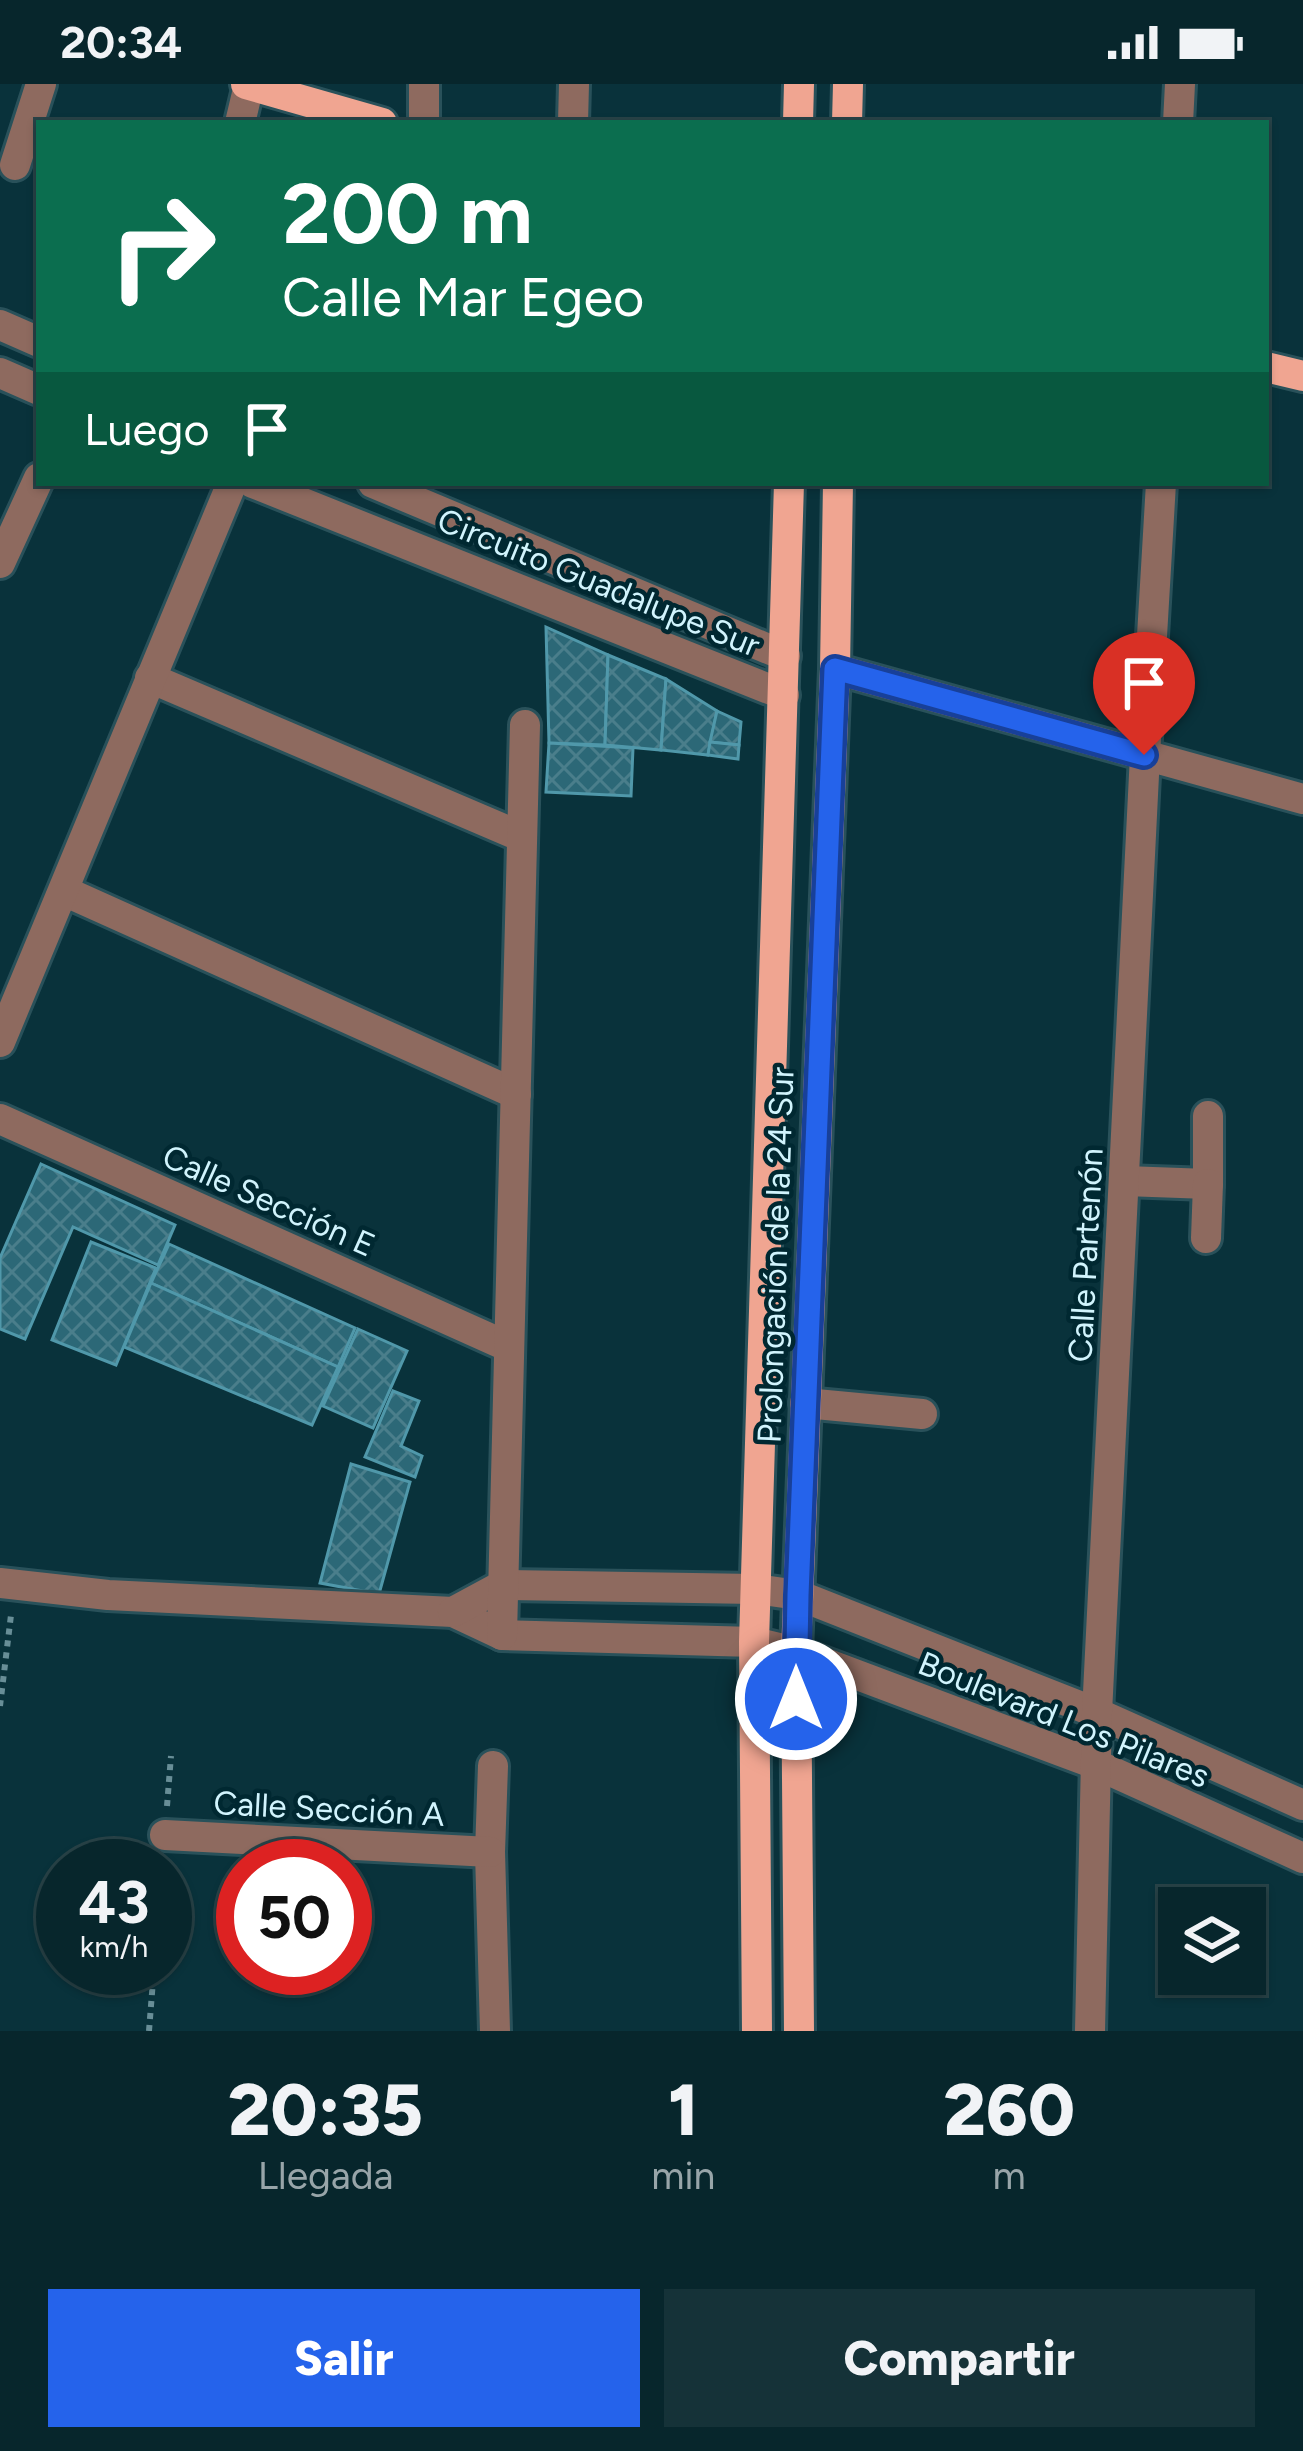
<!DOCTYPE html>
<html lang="es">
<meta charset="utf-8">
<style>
:root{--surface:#07262c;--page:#153238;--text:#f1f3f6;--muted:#98a5a9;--line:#284348;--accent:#2563eb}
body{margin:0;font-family:Figtree,sans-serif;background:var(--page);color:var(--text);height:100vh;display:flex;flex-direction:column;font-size:45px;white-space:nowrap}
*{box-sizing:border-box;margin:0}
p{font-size:39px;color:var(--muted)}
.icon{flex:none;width:66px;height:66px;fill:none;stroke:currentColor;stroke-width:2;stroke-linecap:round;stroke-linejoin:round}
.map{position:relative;height:1947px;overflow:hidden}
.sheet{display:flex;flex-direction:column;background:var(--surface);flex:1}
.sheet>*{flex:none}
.hud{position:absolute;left:36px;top:36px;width:1233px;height:366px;border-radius:0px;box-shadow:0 3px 9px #0004,0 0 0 3px var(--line);background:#0b6e4f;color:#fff;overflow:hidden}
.fabs{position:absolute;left:1158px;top:1803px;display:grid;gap:24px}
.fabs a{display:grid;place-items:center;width:108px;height:108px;border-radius:0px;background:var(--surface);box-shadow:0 3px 9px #0004,0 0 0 3px var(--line);font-size:60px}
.speed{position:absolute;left:36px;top:1755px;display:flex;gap:24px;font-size:60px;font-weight:700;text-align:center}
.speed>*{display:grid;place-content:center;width:156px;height:156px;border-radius:50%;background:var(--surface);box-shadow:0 3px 9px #0004,0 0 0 3px var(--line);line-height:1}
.speed small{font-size:30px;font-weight:400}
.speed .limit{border:18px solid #d22;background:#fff;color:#111}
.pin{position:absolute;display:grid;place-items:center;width:102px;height:102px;color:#fff;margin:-123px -51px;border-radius:50% 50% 50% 0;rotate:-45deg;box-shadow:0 0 12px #0007}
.pin .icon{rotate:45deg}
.me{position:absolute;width:132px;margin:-66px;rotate:0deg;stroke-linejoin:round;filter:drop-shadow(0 0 9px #0008)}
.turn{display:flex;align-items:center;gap:42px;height:252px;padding:0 48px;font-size:54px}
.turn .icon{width:156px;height:156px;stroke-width:2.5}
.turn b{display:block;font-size:84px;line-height:102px}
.then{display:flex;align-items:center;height:114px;padding:0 48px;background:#0003;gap:24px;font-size:45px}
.eta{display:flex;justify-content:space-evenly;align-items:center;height:204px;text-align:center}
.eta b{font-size:72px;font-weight:800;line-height:84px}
.action{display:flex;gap:24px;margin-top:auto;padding:24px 48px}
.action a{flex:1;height:138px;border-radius:0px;background:var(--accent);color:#fff;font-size:48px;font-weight:800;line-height:138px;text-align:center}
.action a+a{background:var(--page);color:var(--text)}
.status{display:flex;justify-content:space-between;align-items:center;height:84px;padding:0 60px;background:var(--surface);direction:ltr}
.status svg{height:33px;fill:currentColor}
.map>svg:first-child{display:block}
.building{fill:url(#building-cross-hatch);stroke:#5098aa;stroke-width:3}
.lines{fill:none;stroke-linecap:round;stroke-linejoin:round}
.minor-casing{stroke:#29515a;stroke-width:36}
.major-casing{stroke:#29515a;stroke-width:36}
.path{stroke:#688e97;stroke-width:6;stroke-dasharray:6 6;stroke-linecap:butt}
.minor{stroke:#8e6a5f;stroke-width:30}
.major{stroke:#f0a591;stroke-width:30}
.route-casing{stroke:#184099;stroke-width:30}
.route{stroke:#2563eb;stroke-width:21}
.labels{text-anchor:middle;stroke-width:9;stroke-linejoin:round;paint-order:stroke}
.street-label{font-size:33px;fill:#d1f4fd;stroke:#002831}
</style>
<div class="status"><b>20:34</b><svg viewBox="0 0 49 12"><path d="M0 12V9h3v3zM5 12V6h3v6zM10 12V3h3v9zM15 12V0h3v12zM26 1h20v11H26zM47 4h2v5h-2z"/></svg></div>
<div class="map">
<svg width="1303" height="1947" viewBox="0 0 1303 1947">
<defs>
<pattern id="building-cross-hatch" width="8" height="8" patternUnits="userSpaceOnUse" patternTransform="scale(3)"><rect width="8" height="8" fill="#2c6877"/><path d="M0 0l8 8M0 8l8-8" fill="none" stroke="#4a7e8b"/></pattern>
</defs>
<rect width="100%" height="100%" fill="#09323b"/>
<g class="building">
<polygon points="546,543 608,571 605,661 549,659"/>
<polygon points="608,571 666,595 661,666 605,661"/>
<polygon points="666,595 717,627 708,671 661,666"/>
<polygon points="717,627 741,638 739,661 710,658"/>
<polygon points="710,658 739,661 738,675 708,671"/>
<polygon points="549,659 633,664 631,712 546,708"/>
<polygon points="41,1080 175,1141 158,1181 73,1143 25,1255 0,1245 0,1174"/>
<polygon points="91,1158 156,1184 116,1281 52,1256"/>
<polygon points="169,1160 355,1244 338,1283 151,1199"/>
<polygon points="151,1199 338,1283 312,1341 124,1263"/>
<polygon points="358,1245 407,1267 373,1344 323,1322"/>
<polygon points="393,1307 419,1317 401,1362 422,1372 415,1393 365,1373"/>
<polygon points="351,1380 410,1398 379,1510 320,1499"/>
</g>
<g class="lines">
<defs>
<g id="minor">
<polyline points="240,39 249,1"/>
<polyline points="424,39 424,0"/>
<polyline points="573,39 574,0"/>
<polyline points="1178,39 1180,0"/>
<polyline points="15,81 41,0"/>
<polyline points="0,241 39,258"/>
<polyline points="0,289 39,306"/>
<polyline points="253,399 784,611"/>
<polyline points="373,399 785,572"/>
<polyline points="0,479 39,394"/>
<polyline points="835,585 1303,715"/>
<polyline points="150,594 522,753"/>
<polyline points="64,807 516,1010"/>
<polyline points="0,958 232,399"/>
<polyline points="0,1035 509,1263"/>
<polyline points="1125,1097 1208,1100 1208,1032"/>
<polyline points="1206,1154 1208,1100"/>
<polyline points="805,1319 922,1330"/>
<polyline points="0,1499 108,1511 453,1528 502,1551 754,1558 796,1568 1095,1680 1303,1774"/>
<polyline points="453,1528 503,1501 755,1505 798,1511 1097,1629 1303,1721"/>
<polyline points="502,1551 525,641"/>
<polyline points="493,1682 490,1768 495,1947"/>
<polyline points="165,1751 490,1768"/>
<polyline points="1090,1947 1097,1629 1145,671 1161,399"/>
</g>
<g id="major">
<polyline points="246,0 382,39"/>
<polyline points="798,39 799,0"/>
<polyline points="847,39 848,0"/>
<polyline points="1266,283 1303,292"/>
<polyline points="757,1947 754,1558 789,399"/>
<polyline points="799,1947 796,1568 835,585 838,399"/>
</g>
</defs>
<use href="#minor" class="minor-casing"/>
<use href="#major" class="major-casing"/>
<g class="path">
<polyline points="0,1622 11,1531"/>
<polyline points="167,1722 171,1672"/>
<polyline points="149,1947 154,1884"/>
</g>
<use href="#minor" class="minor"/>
<use href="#major" class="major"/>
</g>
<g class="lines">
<defs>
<polyline id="route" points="796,1615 798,1511 835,585 1144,671"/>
</defs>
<use href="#route" class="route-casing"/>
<use href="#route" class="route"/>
</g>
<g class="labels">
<g class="street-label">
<text transform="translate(599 498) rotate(22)" y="12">Circuito Guadalupe Sur</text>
<text transform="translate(269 1116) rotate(24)" y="12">Calle Sección E</text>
<text transform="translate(775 1171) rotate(-88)" y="12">Prolongación de la 24 Sur</text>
<text transform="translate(1085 1171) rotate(-87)" y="12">Calle Partenón</text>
<text transform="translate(1064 1635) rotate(22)" y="12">Boulevard Los Pilares</text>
<text transform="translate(329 1724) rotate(3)" y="12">Calle Sección A</text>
</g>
</g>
</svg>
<div class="fabs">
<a><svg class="icon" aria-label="layers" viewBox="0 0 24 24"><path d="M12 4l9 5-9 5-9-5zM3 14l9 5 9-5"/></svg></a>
</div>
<div class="speed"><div>43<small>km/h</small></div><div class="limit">50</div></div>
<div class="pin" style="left:1144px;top:671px;background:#d93025"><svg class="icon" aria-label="arrive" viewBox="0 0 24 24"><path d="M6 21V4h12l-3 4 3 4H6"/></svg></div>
<svg class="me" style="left:796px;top:1615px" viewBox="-20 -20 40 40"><circle r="17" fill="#2563eb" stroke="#fff" stroke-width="3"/><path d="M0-11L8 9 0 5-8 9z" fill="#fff"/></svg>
<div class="hud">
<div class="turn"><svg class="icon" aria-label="right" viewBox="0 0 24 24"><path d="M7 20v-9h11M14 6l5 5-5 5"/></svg><div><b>200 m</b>Calle Mar Egeo</div></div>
<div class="then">Luego<svg class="icon" aria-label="arrive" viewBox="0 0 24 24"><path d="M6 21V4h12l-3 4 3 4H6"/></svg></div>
</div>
</div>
<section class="sheet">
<div class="eta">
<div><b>20:35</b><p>Llegada</p></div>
<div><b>1</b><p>min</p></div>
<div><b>260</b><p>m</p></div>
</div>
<div class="action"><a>Salir</a><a>Compartir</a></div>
</section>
